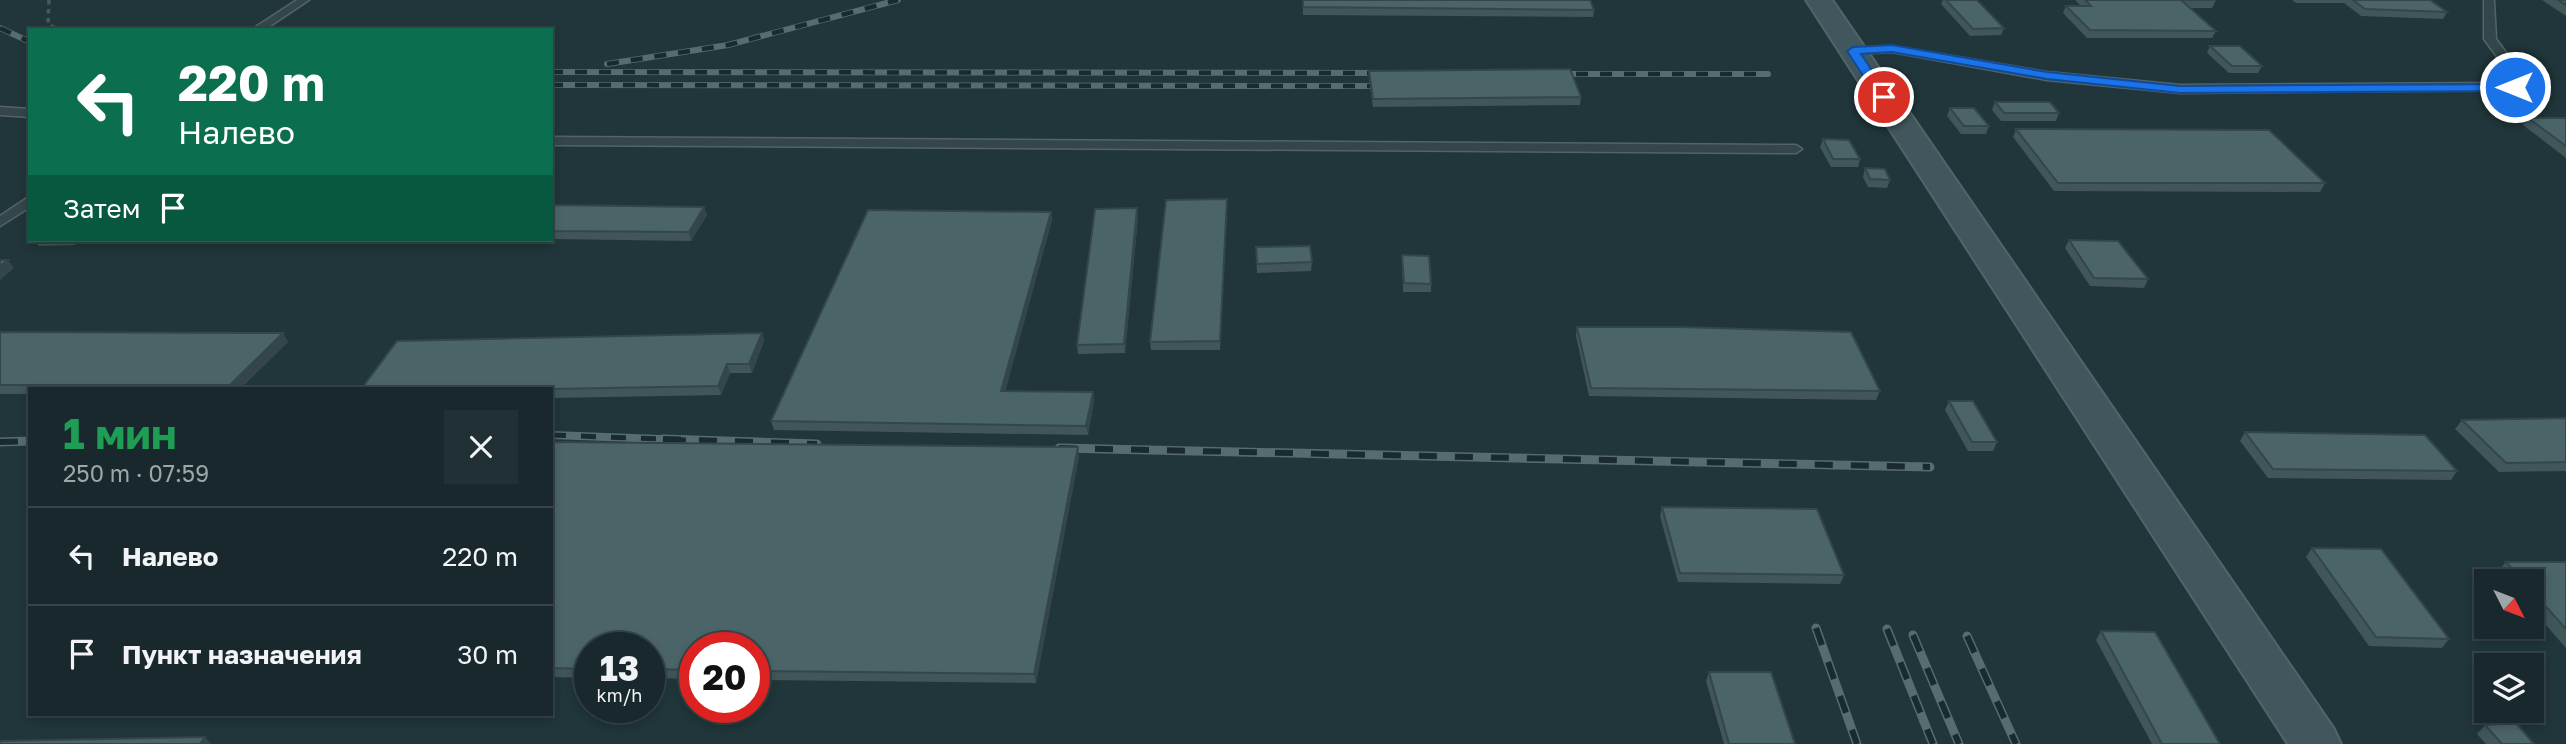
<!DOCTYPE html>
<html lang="ru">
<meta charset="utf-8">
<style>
:root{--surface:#18282c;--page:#213034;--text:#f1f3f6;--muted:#9fa6a9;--line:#364448}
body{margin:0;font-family:"Golos Text",sans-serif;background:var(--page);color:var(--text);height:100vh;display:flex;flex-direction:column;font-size:26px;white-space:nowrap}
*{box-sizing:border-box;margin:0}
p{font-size:23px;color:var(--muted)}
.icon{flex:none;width:38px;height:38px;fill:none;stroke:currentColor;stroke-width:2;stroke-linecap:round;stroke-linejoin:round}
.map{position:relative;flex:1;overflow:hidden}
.side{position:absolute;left:28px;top:387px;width:525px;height:329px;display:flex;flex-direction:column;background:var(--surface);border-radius:0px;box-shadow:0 4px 10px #0003,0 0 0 2px var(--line)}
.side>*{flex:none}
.guide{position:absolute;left:28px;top:28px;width:525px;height:214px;border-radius:0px;box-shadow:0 4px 10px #0003,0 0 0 2px var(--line);background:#0b6e4f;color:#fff;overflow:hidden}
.needle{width:46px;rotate:132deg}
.tools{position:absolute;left:2474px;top:569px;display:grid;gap:14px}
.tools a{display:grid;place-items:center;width:70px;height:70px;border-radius:0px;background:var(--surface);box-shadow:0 4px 10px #0003,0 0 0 2px var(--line);font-size:35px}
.speed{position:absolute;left:574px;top:632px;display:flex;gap:14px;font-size:35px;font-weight:700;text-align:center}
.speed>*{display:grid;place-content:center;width:91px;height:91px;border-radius:50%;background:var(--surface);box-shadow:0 4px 10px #0003,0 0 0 2px var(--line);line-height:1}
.speed small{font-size:18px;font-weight:400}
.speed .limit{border:10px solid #d22;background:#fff;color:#111}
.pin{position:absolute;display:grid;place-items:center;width:60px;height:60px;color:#fff;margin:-30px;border:4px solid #fff;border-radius:50%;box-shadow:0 2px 7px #0007}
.me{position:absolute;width:77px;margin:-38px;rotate:270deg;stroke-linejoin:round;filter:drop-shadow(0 0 5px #0008)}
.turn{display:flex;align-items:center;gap:24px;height:147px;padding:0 35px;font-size:32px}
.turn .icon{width:91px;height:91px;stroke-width:2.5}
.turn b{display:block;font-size:49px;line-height:60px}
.then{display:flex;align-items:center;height:66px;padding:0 35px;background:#0003;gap:14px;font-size:26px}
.round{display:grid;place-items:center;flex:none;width:74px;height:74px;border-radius:0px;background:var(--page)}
.summary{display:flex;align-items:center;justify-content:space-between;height:119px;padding:0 35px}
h1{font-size:42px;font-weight:700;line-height:52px;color:#1e9e55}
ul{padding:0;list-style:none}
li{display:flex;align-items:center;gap:21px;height:98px;padding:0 35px;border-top:2px solid var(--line)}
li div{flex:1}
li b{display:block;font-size:26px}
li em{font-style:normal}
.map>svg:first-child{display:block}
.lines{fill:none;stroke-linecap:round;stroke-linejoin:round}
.lane-casing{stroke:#526468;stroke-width:3}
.secondary-casing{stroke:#526468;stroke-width:4}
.path{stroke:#445c55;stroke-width:3.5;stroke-dasharray:4.5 4.5;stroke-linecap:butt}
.lane{fill:#34464a;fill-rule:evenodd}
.secondary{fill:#42575d;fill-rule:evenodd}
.rail-far2-casing{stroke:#566c71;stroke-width:6}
.rail-far1-casing{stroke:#566c71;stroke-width:8}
.rail-casing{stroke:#566c71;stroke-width:9}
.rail-far2{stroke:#192b2e;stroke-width:4.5;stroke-dasharray:12;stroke-linecap:butt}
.rail-far1{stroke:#192b2e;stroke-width:5;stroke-dasharray:15;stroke-linecap:butt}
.rail{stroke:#192b2e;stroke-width:6;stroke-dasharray:18;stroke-linecap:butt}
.wall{fill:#405659}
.shaded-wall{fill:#344649}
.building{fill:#4b6468;stroke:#344649;stroke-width:2}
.route{fill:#1a73e8;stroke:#114b97;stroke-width:2}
</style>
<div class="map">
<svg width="2566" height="744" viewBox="0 0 2566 744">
<rect width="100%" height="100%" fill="#20363a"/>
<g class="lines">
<defs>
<g id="lane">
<polygon points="297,0 309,0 264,30 251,30"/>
<polygon points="2484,0 2494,0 2496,39 2516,66 2521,87 2519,90 2180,93 2047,80 1892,52 1853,54 1847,51 1853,48 1892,46 2047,72 2180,85 2508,83 2504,66 2484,39"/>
<polygon points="0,107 30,109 30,117 0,115"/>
<polygon points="551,137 1796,145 1802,149 1796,153 551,145"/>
<polygon points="30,196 30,207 0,226 0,216"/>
</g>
<polygon id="secondary" points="1806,0 1832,0 2334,729 2341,744 2288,744"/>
</defs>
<use href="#lane" class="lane-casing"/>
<use href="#secondary" class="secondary-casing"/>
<polyline class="path" points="49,0 48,24 59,30"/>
<use href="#lane" class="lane"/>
<use href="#secondary" class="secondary"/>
<defs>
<g id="rail-far2">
<polyline points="0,28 30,42"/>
<polyline points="607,64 728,45 898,0"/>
<polyline points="551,72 1388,73"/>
<polyline points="1552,74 1768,74"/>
<polyline points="551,85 1370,86"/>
</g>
<polyline id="rail-far1" points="551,435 715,441"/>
<g id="rail">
<polyline points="663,439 817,444"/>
<polyline points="0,442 30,441"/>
<polyline points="1059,448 1930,467"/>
<polyline points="1816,628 1857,744"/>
<polyline points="1887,629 1933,744"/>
<polyline points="1913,635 1959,744"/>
<polyline points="1967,636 2016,744"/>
</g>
</defs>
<use href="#rail-far2" class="rail-far2-casing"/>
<use href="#rail-far1" class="rail-far1-casing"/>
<use href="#rail" class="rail-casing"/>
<use href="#rail-far2" class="rail-far2"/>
<use href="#rail-far1" class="rail-far1"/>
<use href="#rail" class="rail"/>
</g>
<g class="wall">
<polygon points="1303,0 1594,10 1593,17 1303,15"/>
<polygon points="1943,0 1946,0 2004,28 2001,35 1970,36 1941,4"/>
<polygon points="2075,0 2216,0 2212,8 2189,8 2216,31 2212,38 2087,38 2063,13 2066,6 2081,6"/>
<polygon points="2292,0 2430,0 2447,12 2443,19 2361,16 2344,3 2296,3"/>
<polygon points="2542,0 2566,0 2566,16"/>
<polygon points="2210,46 2262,66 2258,73 2229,73 2207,53"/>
<polygon points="1369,71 1581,97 1580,105 1373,107 1369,79"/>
<polygon points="1995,102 2059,113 2056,121 2001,121 1992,110"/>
<polygon points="1950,108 1989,126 1986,134 1961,134 1947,116"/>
<polygon points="2528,118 2566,118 2566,158 2523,125"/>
<polygon points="2016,129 2325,183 2320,192 2054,191 2013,137"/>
<polygon points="1823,139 1860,159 1858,167 1831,167 1820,147"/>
<polygon points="1865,168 1890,180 1887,188 1868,187 1863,177"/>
<polygon points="1227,199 1220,350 1151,350 1150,342"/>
<polygon points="551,205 704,207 707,215 691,241 551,239"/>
<polygon points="1051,212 1052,220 1005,391 1094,401 1088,435 774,430 771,421"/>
<polygon points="1138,217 1125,353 1078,354 1077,345"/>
<polygon points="35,240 81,240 75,245 39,246"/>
<polygon points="2069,240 2148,279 2144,288 2090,286 2065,248"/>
<polygon points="1256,247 1312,262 1311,271 1257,273"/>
<polygon points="1402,255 1431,284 1431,292 1403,292"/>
<polygon points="1577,327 1880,391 1876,400 1589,396 1576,336"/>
<polygon points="0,332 283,333 288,342 241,388 30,388 30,394 0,394"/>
<polygon points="762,333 764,341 752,373 730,373 721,395 551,398 551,388"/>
<polygon points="1949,401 1997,442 1993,451 1968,451 1945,410"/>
<polygon points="2566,418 2566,471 2499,472 2455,429 2462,420"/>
<polygon points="2245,432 2457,471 2451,480 2268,478 2240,441"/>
<polygon points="551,442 1079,456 1036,683 754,680 754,648 695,648 695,679 649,678 649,648 590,648 590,678 551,677"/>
<polygon points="1662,507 1844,575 1840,584 1678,582 1660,516"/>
<polygon points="2312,548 2449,639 2442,648 2369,646 2306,557"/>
<polygon points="2506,562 2566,562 2566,648 2532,609 2532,581 2507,581 2498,571"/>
<polygon points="2101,631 2220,744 2152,744 2096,640"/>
<polygon points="1709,672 1795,744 1724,744 1706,681"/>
<polygon points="2485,725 2534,744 2486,744 2477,734"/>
</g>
<g class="shaded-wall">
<polygon points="1227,199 1227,208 1220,350 1220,341"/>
<polygon points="704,207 707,215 691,241 689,232"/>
<polygon points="1137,208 1138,217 1125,353 1124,344"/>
<polygon points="1051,212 1052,220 1003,400 1001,391"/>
<polygon points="72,240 81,240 75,245"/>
<polygon points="8,260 14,268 0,280 0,266"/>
<polygon points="283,333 288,342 241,388 232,388 230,385"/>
<polygon points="762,333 764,341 752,373 749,364"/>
<polygon points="727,364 730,373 721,395 718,386"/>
<polygon points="1093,392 1094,401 1088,435 1086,426"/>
<polygon points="1078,447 1079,456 1036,683 1034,674"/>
<polygon points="205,737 211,744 200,744"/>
</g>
<g class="building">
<polygon points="1303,0 1590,0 1594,10 1303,7"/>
<polygon points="1946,0 1977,0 2004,28 1973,29"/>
<polygon points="2085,0 2215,0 2181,0 2216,31 2090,30 2066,6 2091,6"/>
<polygon points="2353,0 2430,0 2447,12 2365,9"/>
<polygon points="2558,0 2566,0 2566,5"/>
<polygon points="336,27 374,27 371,30 333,30"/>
<polygon points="2210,46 2240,46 2262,66 2232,66"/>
<polygon points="1570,69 1581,97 1373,99 1369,71"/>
<polygon points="1995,102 2050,102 2059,113 2004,113"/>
<polygon points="1950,108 1974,108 1989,126 1964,126"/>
<polygon points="2528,118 2566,118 2566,146"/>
<polygon points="2016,129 2269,130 2325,183 2058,183"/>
<polygon points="1823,139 1849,140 1860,159 1833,159"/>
<polygon points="1865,168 1885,169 1890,180 1870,179"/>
<polygon points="1227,199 1220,341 1150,342 1166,200"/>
<polygon points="551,205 704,207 689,232 551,231"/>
<polygon points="1137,208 1124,344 1077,345 1095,209"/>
<polygon points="868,210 1051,212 1001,391 1093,392 1086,426 771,421"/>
<polygon points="2069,240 2118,241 2148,279 2094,278"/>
<polygon points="1310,246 1312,262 1257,264 1256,247"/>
<polygon points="1402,255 1429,256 1431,284 1404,283"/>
<polygon points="0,260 8,260 0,266"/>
<polygon points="1577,327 1680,327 1851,332 1880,391 1591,388"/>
<polygon points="0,332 283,333 230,385 0,385"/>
<polygon points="762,333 749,364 727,364 718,386 551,389 551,388 362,388 397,341"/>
<polygon points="1949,401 1973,401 1997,442 1972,442"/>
<polygon points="2566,418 2566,462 2506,463 2462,420"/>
<polygon points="2245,432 2425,435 2457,471 2273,469"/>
<polygon points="551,442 1078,447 1034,674 754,671 754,648 695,648 695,670 649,669 649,648 590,648 590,669 551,668"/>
<polygon points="1662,507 1817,509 1844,575 1680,573"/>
<polygon points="2312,548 2381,549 2449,639 2376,637"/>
<polygon points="2506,562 2566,562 2566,629 2532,591 2532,581 2523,581"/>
<polygon points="2101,631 2155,632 2220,744 2162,744"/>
<polygon points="1709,672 1771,672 1795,744 1729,744"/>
<polygon points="2516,723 2534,744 2502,744 2485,725"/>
<polygon points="205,737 200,744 0,744 0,741"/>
</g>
<polygon class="route" points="1892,45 2047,72 2180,86 2515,84 2521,87 2515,91 2180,93 2047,79 1892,52 1861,54 1890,97 1884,101 1879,100 1847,51 1853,47"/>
</svg>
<div class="tools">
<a><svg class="needle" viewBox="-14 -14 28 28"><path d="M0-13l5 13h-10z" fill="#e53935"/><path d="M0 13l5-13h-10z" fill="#9fa6a9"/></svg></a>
<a><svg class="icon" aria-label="layers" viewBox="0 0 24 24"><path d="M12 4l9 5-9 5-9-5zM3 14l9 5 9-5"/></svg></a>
</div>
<div class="speed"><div>13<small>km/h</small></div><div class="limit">20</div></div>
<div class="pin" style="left:1884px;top:97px;background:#d93025"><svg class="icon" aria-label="arrive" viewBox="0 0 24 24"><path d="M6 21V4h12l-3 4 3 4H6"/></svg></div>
<svg class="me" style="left:2515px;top:87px" viewBox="-20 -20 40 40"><circle r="17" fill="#1a73e8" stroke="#fff" stroke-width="3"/><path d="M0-11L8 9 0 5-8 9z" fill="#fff"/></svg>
<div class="guide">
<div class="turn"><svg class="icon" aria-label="left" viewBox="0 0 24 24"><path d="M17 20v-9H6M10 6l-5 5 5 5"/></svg><div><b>220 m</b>Налево</div></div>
<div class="then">Затем<svg class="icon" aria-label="arrive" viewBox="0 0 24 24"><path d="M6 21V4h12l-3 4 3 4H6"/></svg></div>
</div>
<section class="side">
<div class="summary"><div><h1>1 мин</h1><p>250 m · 07:59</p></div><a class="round"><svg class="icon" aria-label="close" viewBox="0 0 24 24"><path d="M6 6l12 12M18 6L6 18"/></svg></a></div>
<ul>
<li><svg class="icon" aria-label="left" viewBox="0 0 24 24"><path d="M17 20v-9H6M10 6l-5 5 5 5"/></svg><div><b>Налево</b></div><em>220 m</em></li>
<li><svg class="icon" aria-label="arrive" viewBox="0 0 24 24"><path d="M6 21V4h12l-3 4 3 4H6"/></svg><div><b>Пункт назначения</b></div><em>30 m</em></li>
</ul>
</section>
</div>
